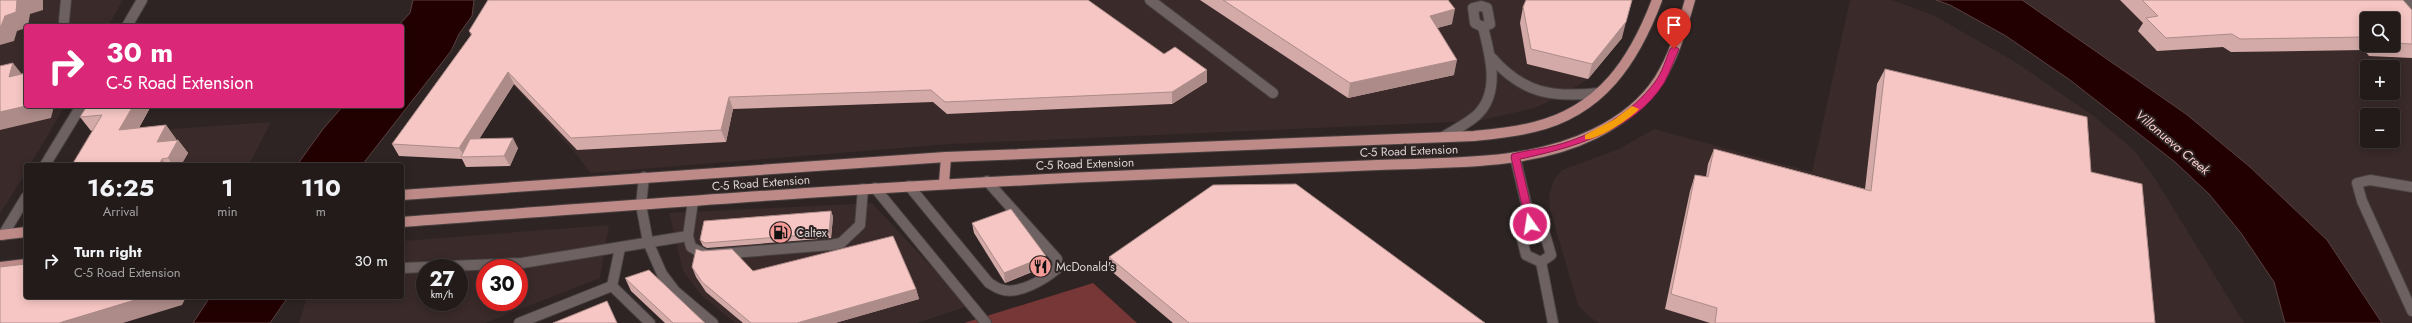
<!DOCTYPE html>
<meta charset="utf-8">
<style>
:root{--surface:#221b1a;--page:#2a2423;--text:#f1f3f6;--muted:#a2a1a2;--line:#3f3939}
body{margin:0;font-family:Jost,sans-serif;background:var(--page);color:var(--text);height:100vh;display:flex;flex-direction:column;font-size:15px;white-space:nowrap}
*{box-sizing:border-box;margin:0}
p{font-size:13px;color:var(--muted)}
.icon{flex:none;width:22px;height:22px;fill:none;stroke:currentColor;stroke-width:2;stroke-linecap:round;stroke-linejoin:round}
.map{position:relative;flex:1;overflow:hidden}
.panel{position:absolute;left:24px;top:163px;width:380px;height:136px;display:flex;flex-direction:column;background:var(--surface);border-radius:4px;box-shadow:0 2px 10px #0003,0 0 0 1px var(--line)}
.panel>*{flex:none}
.hud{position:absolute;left:24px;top:24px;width:380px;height:84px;border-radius:4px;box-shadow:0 2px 10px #0003,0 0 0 1px var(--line);background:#db2777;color:#fff;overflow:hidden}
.tools{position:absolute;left:2360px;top:12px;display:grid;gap:8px}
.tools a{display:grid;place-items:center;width:40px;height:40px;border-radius:4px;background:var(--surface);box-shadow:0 2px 10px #0003,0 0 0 1px var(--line);font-size:20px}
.speed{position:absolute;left:416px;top:259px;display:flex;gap:8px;font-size:20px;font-weight:700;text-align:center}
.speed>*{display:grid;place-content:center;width:52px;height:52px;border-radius:50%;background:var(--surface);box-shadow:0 2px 10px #0003,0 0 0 1px var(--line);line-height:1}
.speed small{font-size:10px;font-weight:400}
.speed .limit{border:6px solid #d22;background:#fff;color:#111}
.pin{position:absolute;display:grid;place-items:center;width:34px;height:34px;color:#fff;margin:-41px -17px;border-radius:50% 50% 50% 0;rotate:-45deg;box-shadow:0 0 4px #0007}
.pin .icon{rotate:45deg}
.me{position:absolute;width:44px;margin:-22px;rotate:347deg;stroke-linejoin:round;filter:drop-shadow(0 0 3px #0008)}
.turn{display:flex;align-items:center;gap:14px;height:84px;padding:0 16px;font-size:18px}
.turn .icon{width:52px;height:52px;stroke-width:2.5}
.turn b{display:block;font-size:28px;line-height:34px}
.eta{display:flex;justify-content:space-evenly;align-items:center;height:68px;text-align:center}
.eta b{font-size:24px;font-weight:700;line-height:28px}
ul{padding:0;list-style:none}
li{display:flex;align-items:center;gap:12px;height:60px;padding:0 16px}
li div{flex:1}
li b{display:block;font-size:15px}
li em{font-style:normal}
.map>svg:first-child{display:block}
.built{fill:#3a2a2a;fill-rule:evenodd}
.green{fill:#773736}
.water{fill:#220001;stroke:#5a4041}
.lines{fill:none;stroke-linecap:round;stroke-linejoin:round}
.service-casing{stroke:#494141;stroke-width:12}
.minor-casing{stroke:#494141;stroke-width:12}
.primary-casing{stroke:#494141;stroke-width:12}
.service{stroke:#6d6261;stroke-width:10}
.minor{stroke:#6d6261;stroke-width:10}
.primary{stroke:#be8a87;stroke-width:10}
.wall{fill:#d3aaa8;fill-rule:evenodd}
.shaded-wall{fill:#ac8b88}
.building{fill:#f5c6c3;stroke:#ac8b88}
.route{fill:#db2777;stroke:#8e194d}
.slow{fill:#f59e0b}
.labels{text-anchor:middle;stroke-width:4;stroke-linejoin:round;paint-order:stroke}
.street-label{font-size:12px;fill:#ddd6d6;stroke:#2d2423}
.poi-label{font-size:12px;fill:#ddd6d6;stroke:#2d2423;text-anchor:start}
.water-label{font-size:13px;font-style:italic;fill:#facfcd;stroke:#2d2423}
</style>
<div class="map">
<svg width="2412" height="323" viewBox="0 0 2412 323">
<rect width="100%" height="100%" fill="#2d2423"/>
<g class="built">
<polygon points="0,0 123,0 108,26 26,26 26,106 65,106 30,165 26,165 26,172 0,214"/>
<polygon points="514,0 601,12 640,0 1632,0 1588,79 1561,96 1535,108 1478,121 951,144 591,173 574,152 473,41"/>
<polygon points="1850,0 1892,0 1933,15 2017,63 2095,117 2134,150 2156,180 2244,323 1599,323 1591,318 1578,305 1550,210 1549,196 1554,179 1562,170 1619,149 1654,129 1812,172"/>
<path d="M2022 0H2412V323H2382L2327 240 2250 167 2186 114ZM2367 19H2393V45H2367ZM2367 67H2393V93H2367ZM2367 115H2393V141H2367Z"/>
<polygon points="271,122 249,165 70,165 88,135"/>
<polygon points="872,203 968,306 917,323 735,323 702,296 683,271 669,213"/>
<path d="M609 225 600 278 485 323H299L307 297H402V241ZM425 268H459V302H425ZM485 268H519V302H485Z"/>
</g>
<polygon class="green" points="1093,283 1137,323 964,323"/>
<g class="water">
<polygon points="413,0 474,0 472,16 459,34 451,51 362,165 297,165 323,129 343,106 402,106 402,26 398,26 410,13"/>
<polygon points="1936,0 2022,0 2186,114 2250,167 2327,240 2382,323 2285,323 2274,282 2241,233 2209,194 2175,162 2070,80 2006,36 1950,5"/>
<polygon points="210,297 288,297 270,323 193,323"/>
</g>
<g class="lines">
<defs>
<g id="service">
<polyline points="1150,0 1273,93"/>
<polyline points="2393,0 2412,4"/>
<polyline points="64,21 66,0"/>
<polyline points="644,177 641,205 648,242 662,274 675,291 713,323"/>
<path d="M909 186 989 283C993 285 996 288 1000 289 1018 296 1045 279 1058 268L1057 259 987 181"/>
<polyline points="2412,187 2370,180 2357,183 2362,201 2412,311"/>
<polyline points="875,188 986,323"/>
<polyline points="693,201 688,236 691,247 706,255 831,245 841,243 860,225 863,189"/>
<polyline points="620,248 612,286 650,323"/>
<polyline points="402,268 522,263 688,236"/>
<polyline points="519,323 612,286"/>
</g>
<g id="minor">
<polygon points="1481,6 1487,8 1490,24 1483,27 1475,23 1473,8"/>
<polyline points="127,26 142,0"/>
<path d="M1491 57C1523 94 1553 98 1599 93"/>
<path d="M1443 137C1454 130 1467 124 1477 115 1501 92 1490 55 1483 27"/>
<polyline points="1515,157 1531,224"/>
<polyline points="45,165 81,106"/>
<polyline points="1531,224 1520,231 1526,255 1541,262"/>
<polyline points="1531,224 1544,231 1551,255 1541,262"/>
<polyline points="3,235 26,197"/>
<polyline points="1541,262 1553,323"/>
</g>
<g id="primary">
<polyline points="944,183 946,157"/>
<path d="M402 195 946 157 1474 136C1494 134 1515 132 1534 127 1601 111 1634 61 1657 0"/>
<path d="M402 222C647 204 892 185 1137 175 1217 172 1298 168 1378 165 1449 162 1529 166 1594 134 1658 103 1672 64 1690 0"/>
<polyline points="0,235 26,232"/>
<polyline points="0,267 26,264"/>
</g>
</defs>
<use href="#service" class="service-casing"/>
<use href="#minor" class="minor-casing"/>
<use href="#primary" class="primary-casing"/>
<use href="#service" class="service"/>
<use href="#minor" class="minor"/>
<use href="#primary" class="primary"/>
</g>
<g class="wall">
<polygon points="1200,0 1448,0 1452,24 1437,28 1454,75 1348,98"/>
<path d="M2120 0H2403L2412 10V58L2369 56 2364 50 2231 52 2223 47 2157 51 2138 31 2143 23ZM2367 19H2393V45H2367Z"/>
<polygon points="1523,7 1622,38 1588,79 1527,64 1520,23"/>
<polygon points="469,31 1164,54 1207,82 1172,104 947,114 933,102 733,109 726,142 577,150 514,84 479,139 518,148 510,166 466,167 462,159 399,156 392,144 471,35"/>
<polygon points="1885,69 2091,172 2155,323 1710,323 1665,309 1690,191 1695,175 1706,177 1708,164 1714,149 1865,189 1877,84"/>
<polygon points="87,106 151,106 139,128 166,125 176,139 175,140 178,140 188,153 181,165 72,165 93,130 91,131 80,117"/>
<polygon points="831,211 833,217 831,238 707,248 703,246 700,240"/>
<polygon points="972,223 1046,256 1047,266 1005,283 974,233"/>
<polygon points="1109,257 1485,323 1173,323 1110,270"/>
<polygon points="692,267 753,271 916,289 919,299 835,323 743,323 706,292 696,277"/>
<polygon points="625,278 705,323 665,323 631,291"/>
</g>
<g class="shaded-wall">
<polygon points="17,0 43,0 43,10 30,14 28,26 26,26 26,28 17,31 14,41 0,45 0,26 5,16"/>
<polygon points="1455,9 1452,24 1427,31 1430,16"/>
<polygon points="1626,22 1622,38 1588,79 1592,64"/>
<polygon points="1457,60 1454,75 1348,98 1350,83"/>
<polygon points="13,63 25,78 9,77"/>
<polygon points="1207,70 1207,82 1172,104 1172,92"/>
<polygon points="508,72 514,84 468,157 465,157 459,148"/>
<polygon points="729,97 733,109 726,142 721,130"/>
<polygon points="26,106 54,106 51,118 0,130 0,112"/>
<polygon points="133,106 151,106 130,143 119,130"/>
<polygon points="166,125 176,139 167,155 157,142"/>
<polygon points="513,138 518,148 510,166 504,156"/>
<polygon points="178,140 188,153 181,165 173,165 168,158"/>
<polygon points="162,159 167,165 159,165"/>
<polygon points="831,211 833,217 831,238 829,233"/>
<polygon points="1046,256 1047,266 1005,283 1004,273"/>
<polygon points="916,289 919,299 835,323 797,323"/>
<polygon points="145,297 186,297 182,305 123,323 59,323"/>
</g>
<g class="building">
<polygon points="0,0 17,0 16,12 5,16 1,26 0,26"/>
<polygon points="488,0 1088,0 1164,54 1175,47 1207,70 1172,92 945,102 931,90 729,97 721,130 571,138 508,72 459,148 392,144 472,34 469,31"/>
<polygon points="1223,0 1448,0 1455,9 1430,16 1457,60 1350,83"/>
<polygon points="1526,0 1632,0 1626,22 1592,64 1531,49 1523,7"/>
<polygon points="2142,0 2403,0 2412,10 2412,44 2393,43 2393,19 2367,19 2367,37 2240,39 2232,34 2166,38 2146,18 2158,16"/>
<polygon points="13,63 9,77 26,73 26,106 0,112 0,66"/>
<polygon points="1885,69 2087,117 2091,172 2142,184 2155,323 1715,323 1717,308 1671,294 1695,175 1708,177 1714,149 1871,191"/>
<polygon points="87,106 133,106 119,130 166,125 157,142 178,140 168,158 162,159 159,165 72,165 102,115 80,117"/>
<polygon points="513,138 504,156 461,157 470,139"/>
<polygon points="1296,184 1485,323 1189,323 1109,257 1213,185"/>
<polygon points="1011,209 1046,256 1004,273 972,223"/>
<polygon points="831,211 829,233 705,243 700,240 704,221"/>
<polygon points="893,236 916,289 797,323 751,323 702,282 692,267 696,249 702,251 732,249 753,271"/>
<polygon points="26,264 26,297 145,297 59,323 0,323 0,267"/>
<polygon points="649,270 705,323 673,323 625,278"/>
<polygon points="607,301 617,323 553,323"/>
</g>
<path class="route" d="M1674 46 1679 49C1674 60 1670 72 1664 83 1634 131 1572 148 1520 159L1535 224 1530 228 1527 227 1511 157 1512 154C1527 150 1542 149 1557 145 1594 135 1632 113 1655 82 1662 73 1666 59 1670 49Z"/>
<path class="slow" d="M1632 106 1639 109C1633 117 1595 142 1585 139V135L1615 119Z"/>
<defs>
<symbol id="fuel-disc" viewBox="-11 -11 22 22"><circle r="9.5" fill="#f59b98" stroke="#2d2423"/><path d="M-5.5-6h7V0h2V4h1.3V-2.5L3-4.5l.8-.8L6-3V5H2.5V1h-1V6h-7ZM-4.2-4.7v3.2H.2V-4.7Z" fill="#111"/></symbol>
<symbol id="restaurant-disc" viewBox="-11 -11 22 22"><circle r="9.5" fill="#f59b98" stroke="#2d2423"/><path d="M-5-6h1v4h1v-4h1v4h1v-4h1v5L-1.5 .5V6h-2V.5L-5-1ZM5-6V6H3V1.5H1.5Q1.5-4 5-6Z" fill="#111"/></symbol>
</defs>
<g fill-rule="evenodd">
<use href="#fuel-disc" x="768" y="220" width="25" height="25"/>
<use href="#restaurant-disc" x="1028" y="254" width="25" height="25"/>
</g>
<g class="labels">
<g class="street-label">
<text transform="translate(1409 151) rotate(-2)" y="4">C-5 Road Extension</text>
<text transform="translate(1085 164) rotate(-2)" y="4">C-5 Road Extension</text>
<text transform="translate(761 183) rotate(-4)" y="4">C-5 Road Extension</text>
</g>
<g class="poi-label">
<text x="796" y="237">Caltex</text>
<text x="1056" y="271">McDonald's</text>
</g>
<g class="water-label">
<text transform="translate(2173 142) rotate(40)" y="5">Villanueva Creek</text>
</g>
</g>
</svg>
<div class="tools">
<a><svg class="icon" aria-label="search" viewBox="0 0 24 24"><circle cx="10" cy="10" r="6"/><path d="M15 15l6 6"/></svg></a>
<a>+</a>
<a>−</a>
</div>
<div class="speed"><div>27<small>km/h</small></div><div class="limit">30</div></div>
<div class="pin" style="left:1674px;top:49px;background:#d93025"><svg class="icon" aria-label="arrive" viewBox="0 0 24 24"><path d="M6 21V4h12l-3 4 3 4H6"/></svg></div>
<svg class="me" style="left:1530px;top:224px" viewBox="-20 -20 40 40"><circle r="17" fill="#db2777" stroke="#fff" stroke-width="3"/><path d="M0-11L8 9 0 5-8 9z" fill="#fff"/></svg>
<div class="hud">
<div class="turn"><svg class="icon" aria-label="right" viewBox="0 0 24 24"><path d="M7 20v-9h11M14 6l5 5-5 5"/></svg><div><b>30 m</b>C-5 Road Extension</div></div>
</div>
<section class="panel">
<div class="eta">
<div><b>16:25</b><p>Arrival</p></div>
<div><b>1</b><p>min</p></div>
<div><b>110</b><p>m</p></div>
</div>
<ul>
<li><svg class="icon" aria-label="right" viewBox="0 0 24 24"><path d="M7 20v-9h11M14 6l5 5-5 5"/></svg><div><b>Turn right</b><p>C-5 Road Extension</p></div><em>30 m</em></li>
</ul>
</section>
</div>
